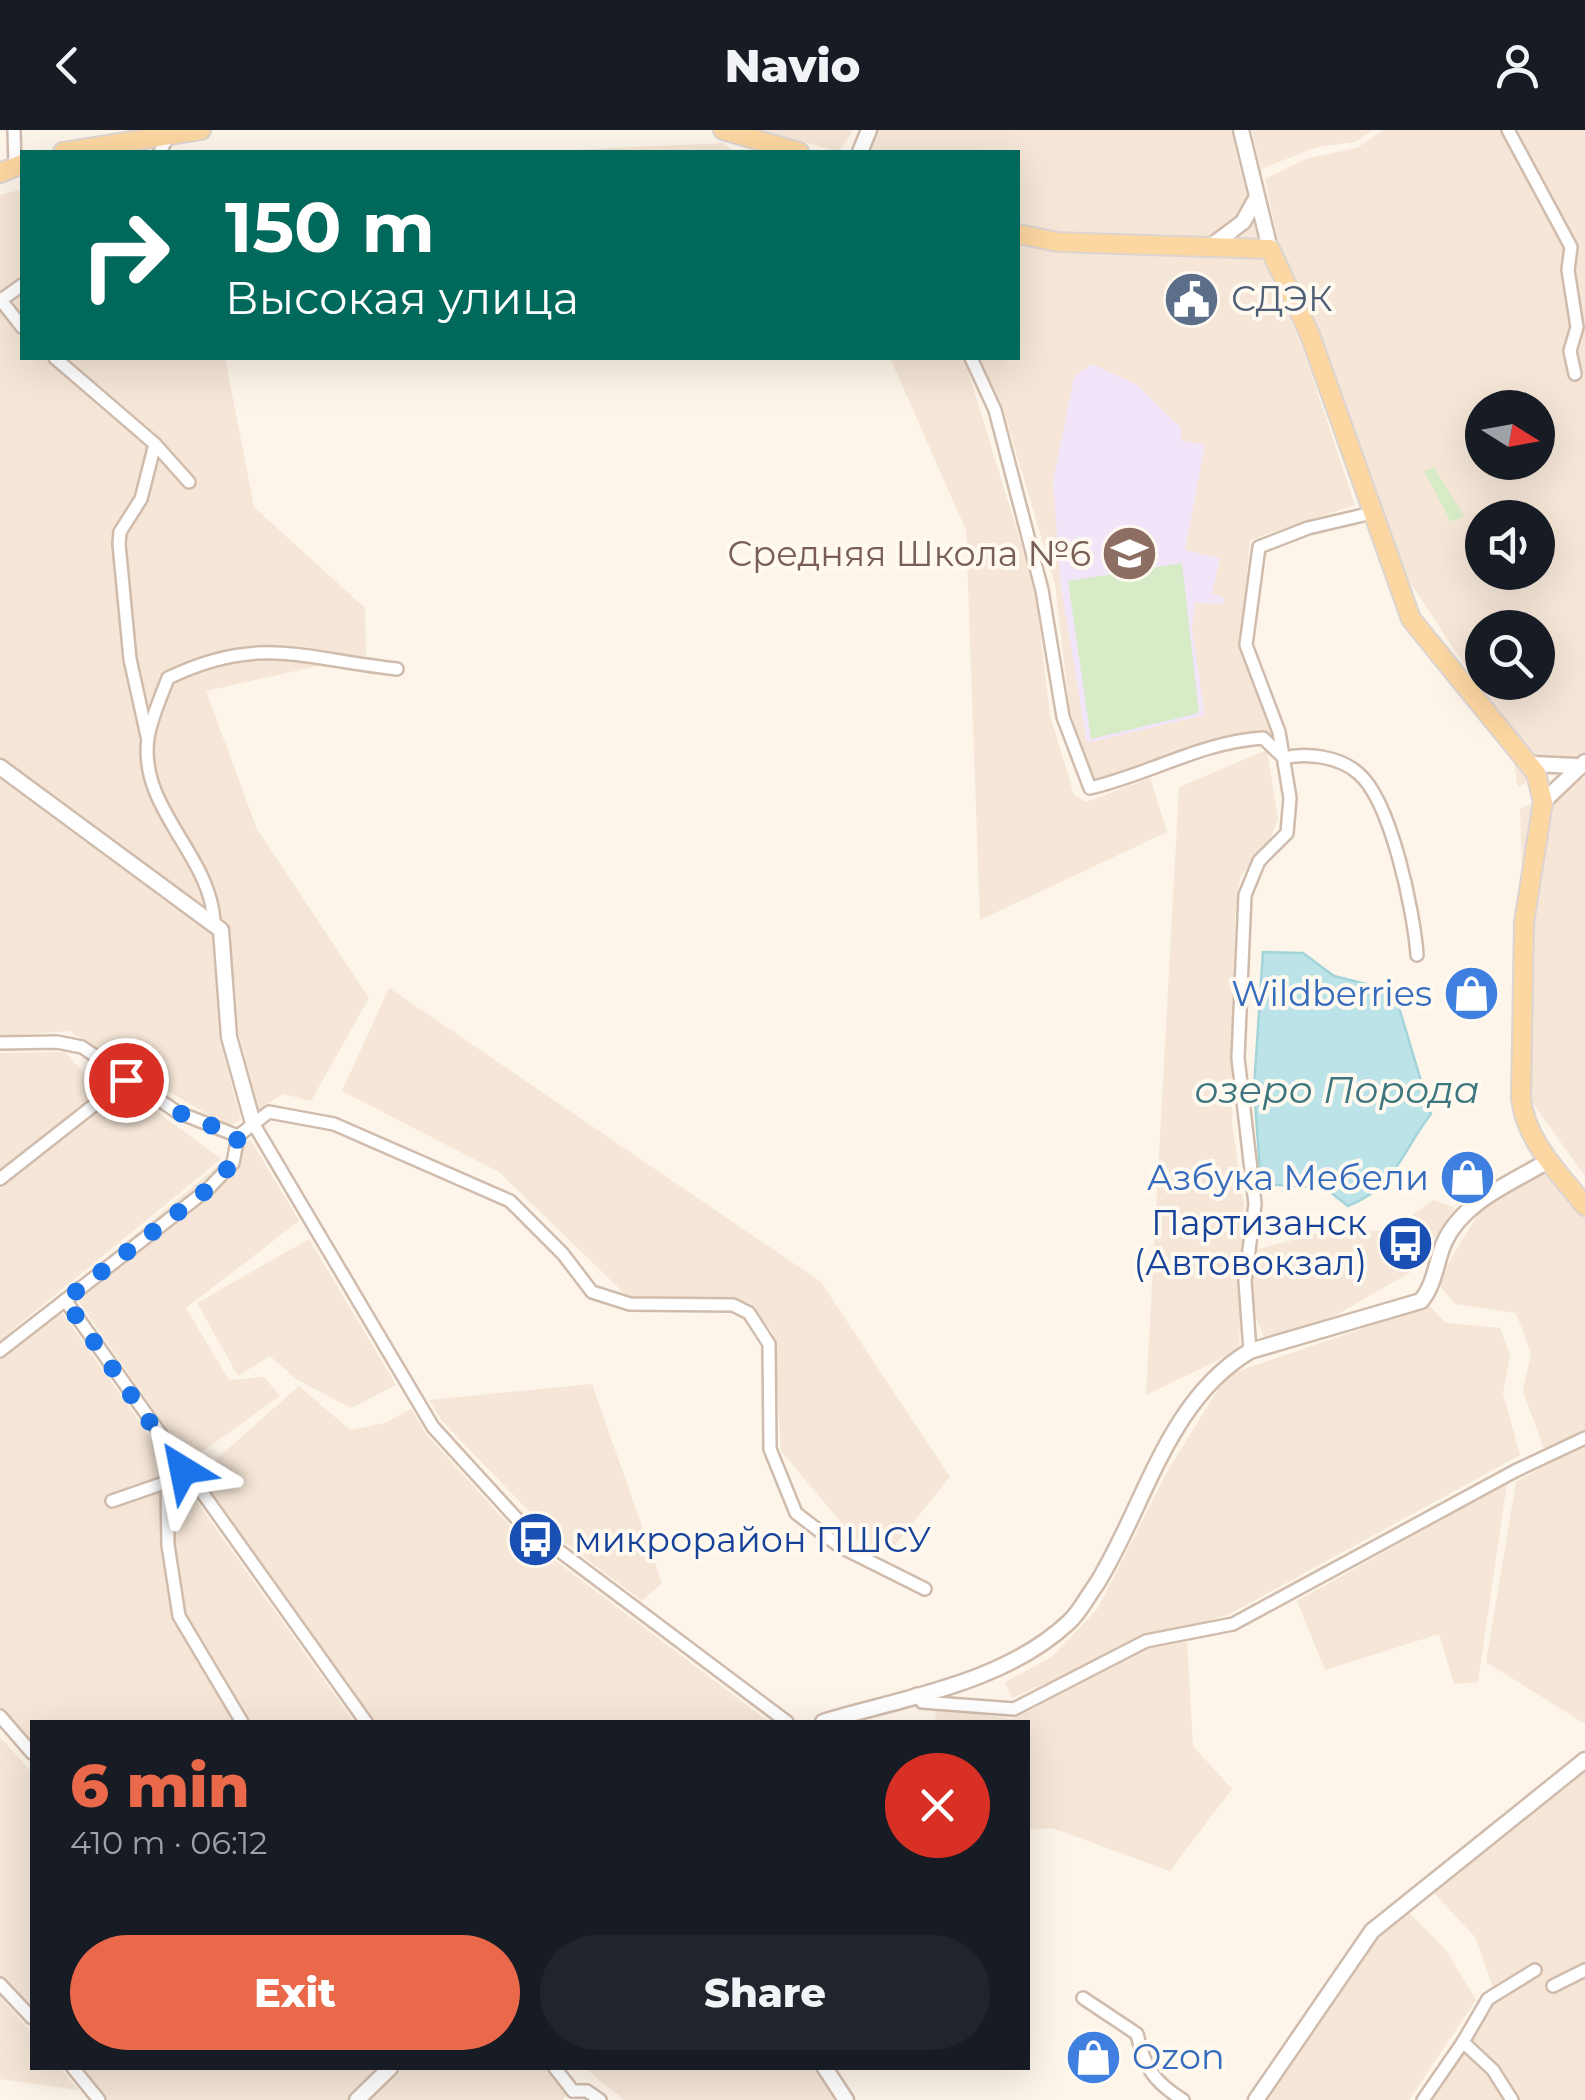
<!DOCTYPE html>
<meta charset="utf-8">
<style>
:root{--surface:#171b24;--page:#20242c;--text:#f1f3f6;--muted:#9ea1a6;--accent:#ea694b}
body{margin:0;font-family:Montserrat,sans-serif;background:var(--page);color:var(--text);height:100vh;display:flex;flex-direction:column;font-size:38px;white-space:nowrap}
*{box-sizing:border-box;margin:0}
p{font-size:32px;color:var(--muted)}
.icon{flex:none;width:55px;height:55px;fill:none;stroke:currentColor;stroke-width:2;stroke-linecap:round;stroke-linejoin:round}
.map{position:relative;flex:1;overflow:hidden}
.drawer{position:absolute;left:30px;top:1590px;width:1000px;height:350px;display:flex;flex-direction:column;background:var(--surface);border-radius:0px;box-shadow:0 10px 40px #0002}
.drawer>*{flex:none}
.top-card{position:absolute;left:20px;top:20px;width:1000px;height:210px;border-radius:0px;box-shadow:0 10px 40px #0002;background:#00695c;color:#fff;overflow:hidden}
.needle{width:65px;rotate:101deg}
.buttons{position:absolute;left:1465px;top:260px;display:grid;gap:20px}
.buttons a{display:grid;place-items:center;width:90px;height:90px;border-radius:50%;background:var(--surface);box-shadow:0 10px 40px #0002;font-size:50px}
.pin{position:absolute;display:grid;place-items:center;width:85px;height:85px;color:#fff;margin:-42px;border:5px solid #fff;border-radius:50%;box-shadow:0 2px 10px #0007}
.me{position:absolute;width:110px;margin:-55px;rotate:325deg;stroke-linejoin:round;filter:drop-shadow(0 0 8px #0008)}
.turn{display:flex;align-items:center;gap:35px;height:210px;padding:0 40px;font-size:45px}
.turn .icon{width:130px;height:130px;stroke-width:2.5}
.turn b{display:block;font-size:70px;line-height:85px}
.round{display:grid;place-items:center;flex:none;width:105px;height:105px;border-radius:52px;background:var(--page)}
.head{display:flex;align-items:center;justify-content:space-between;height:170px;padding:0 40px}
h1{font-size:60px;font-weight:800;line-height:75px;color:var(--accent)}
.button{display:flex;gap:20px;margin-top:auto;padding:20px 40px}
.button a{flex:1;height:115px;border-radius:60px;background:var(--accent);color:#fff;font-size:40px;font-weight:800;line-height:115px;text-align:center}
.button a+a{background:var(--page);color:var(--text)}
header{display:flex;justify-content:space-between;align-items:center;height:130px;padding:0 40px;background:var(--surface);font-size:45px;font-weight:800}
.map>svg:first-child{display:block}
.residential{fill:#f5e6d7;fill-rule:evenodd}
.education{fill:#f2e5fa}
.green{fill:#d7ecc6}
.water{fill:#bce3e8;stroke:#a2d4da;stroke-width:2.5}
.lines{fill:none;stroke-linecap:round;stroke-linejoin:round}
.minor-casing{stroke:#d0bcad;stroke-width:16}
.tertiary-casing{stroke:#d0bcad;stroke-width:19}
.primary-casing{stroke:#dcd4d0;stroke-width:22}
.minor{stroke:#fff;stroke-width:11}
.tertiary{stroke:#fff;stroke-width:14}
.primary{stroke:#fdd7a1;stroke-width:18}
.route{stroke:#1a73e8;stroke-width:18;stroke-dasharray:0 32.4}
.labels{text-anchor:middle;stroke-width:8;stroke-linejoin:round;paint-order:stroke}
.service-label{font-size:35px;fill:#4e5e75;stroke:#fff9f0;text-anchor:start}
.education-label{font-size:35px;fill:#785e54;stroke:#fff9f0;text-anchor:end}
.shop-label{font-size:35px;fill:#366cbe;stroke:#fff9f0;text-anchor:end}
.transit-label{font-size:35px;fill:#164399;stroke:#fff9f0;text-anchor:end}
.water-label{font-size:38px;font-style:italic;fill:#3d767e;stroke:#fff9f0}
</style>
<header><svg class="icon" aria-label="back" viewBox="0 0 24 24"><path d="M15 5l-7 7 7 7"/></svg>Navio<svg class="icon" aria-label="person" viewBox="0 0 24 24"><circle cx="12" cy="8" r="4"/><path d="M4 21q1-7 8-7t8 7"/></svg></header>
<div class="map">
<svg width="1585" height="1970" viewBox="0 0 1585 1970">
<rect width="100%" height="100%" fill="#fdf5e9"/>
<g class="residential">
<polygon points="762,0 853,0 839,22"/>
<polygon points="874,0 1231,0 1257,108 1060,101 1018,94 1018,22 866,22"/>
<polygon points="1252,0 1373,0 1355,12 1317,17 1261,39"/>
<path d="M1383 0H1585V624L1518 657 1508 601 1388 419 1318 202 1279 115 1265 49 1305 29 1357 18ZM1482 278H1538V332H1482ZM1482 388H1538V442H1482ZM1482 498H1538V552H1482Z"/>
<polygon points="722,13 736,22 525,22"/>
<polygon points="22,59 22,228 225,228 254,377 365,478 366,525 206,561 257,699 369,868 311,971 283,964 259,979 239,905 229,793 0,632 0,65"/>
<polygon points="1018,115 1057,122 1263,129 1303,219 1355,375 1250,410 1242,501 1278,610 1091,649 1070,582 1055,454 1002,275 979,228 1018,228"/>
<polygon points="890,228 964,228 1035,459 1050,585 1074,665 1086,672 1150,648 1167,702 980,790 966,400"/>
<polygon points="1267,620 1278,689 1270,709 1240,747 1235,787 1232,993 1244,1074 1239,1220 1146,1265 1179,657"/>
<polygon points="1585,647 1585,1046 1529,968 1520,679"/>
<polygon points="0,649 212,805 219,908 241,990 228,997 69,901 0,906"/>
<polygon points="389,858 821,1152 950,1347 891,1420 855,1409 781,1321 774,1204 749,1173 628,1167 499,1042 342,961"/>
<polygon points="65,922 101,962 0,1043 0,923"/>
<polygon points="122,956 221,1029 0,1210 0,1059"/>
<polygon points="250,1009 299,1091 186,1178 229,1250 264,1247 280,1266 189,1331 70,1159"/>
<polygon points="1551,1035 1585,1081 1585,1301 1544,1319 1523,1261 1531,1223 1516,1183 1455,1174 1437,1152 1489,1066"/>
<polygon points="1434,1070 1455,1078 1411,1142 1296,1208 1267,1213 1250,1175 1255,1120 1324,1102 1389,1100"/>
<polygon points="309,1109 396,1255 351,1278 296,1249 270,1226 238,1246 197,1173"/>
<polygon points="1417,1163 1446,1193 1500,1198 1510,1225 1503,1263 1520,1325 1230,1484 1121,1520 1012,1568 1005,1552 1052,1527 1098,1478 1168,1340 1227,1245 1373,1195"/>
<polygon points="55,1173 354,1592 32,1592 32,1613 0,1579 0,1220"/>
<polygon points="592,1254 662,1453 642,1471 544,1397 442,1291 429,1270"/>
<polygon points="299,1256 350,1300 385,1293 411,1279 426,1304 511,1397 769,1592 367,1592 194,1349"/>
<polygon points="1585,1314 1585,1594 1486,1532 1516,1352"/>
<polygon points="1507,1353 1478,1552 1454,1554 1439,1504 1325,1540 1297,1471"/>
<polygon points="1187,1512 1193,1616 1232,1659 1170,1741 1052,1698 1028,1700 1028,1592 937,1592 934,1577 1012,1589 1149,1518"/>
<polygon points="0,1607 32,1643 32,1882 0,1846"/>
<polygon points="1585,1636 1585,1970 1515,1970 1467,1909 1495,1862 1475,1807 1434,1763"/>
<polygon points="1408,1782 1445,1819 1476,1870 1409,1970 1262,1970 1372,1812"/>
<polygon points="0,1867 32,1903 32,1938 60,1938 78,1960 0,1949"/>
<polygon points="1462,1920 1488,1939 1508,1970 1429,1970"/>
<polygon points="80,1938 379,1938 347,1970 108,1970"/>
<polygon points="396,1938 546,1938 568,1964 562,1970 360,1970"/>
<polygon points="585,1938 816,1938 835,1970 624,1970"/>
</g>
<polygon class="education" points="1092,234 1136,254 1181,298 1181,310 1205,315 1185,420 1220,428 1212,464 1225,468 1224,474 1195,473 1192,499 1205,585 1087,613 1061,458 1053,351 1074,247"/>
<g class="green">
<polygon points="1434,337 1464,386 1451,392 1424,341"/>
<polygon points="1182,433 1199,583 1091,609 1068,451"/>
</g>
<path class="water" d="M1263 822 1303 823 1334 846 1394 861 1431 984C1401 1022 1397 1056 1348 1076L1325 1058 1261 1054 1254 958Z"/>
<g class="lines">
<defs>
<g id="minor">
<polyline points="14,0 15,36"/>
<polyline points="1508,0 1571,117 1568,140 1577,197 1570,221 1575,244"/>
<polyline points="160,22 170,3"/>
<polyline points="0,169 22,197"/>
<polyline points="1,170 22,155"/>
<polyline points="55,228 155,314 189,352"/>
<path d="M971 228 995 280 1042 460 1063 587 1090 658C1150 644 1201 612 1263 608L1284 628C1307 622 1340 627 1358 643 1391 670 1414 782 1417 825"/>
<polyline points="147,606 130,529 119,414 120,402 141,369 155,314"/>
<path d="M214 791C210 724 138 678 148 608 151 588 161 567 168 548 259 504 303 529 397 539"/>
<polyline points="0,913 57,912 82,917 177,982 238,1006 269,982 334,994 510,1071 563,1124 592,1162 630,1174 733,1175 749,1183 769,1214 770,1319 796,1383 839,1416 925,1459"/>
<polyline points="253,993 433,1297 517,1389 787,1592"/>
<polyline points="0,1049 126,950"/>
<polyline points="65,1170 366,1592"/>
<polyline points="0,1221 208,1059 233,1033 238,1006"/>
<polyline points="1250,1221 1245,1151 1255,1074 1238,928 1245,765 1259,731 1287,703 1290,668 1279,602 1246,515 1259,417 1308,398 1372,383"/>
<polyline points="167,1352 168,1415 179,1486 242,1592"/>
<polyline points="112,1371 167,1352 183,1340"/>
<polyline points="917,1564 922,1572 1014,1579 1146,1511 1233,1494 1515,1341 1585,1308"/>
<polyline points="0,1586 32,1623"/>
<polyline points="0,1854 32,1888"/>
<polyline points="1553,1856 1585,1840"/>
<path d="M1083 1868 1137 1904C1144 1937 1154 1952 1183 1970"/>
<polyline points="73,1938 99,1970"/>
<polyline points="555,1938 573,1961"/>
<polyline points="573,1961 587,1961 600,1970"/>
<polyline points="1423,1970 1463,1912"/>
<polyline points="1512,1970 1493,1940 1463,1912 1488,1869 1535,1840"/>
</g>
<g id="tertiary">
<polyline points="1241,0 1270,119"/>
<polyline points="860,22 869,0"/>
<polyline points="1211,116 1243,92 1257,67"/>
<polyline points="1532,634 1576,636"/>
<polyline points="0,637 221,800 229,907 253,993"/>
<polyline points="1543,672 1585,632"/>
<path d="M823 1592C906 1567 1004 1553 1069 1492 1080 1482 1087 1467 1096 1455 1145 1377 1166 1271 1250 1221L1421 1171C1435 1154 1436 1132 1444 1113 1462 1072 1511 1053 1548 1031"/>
<polyline points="825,1938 846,1970"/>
<polyline points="357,1970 390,1938"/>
<polyline points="1256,1970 1372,1801 1585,1630"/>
</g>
<g id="primary">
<polyline points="723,0 799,22"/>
<polyline points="63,22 201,0"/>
<polyline points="0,43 22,34"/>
<path d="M1018 104 1058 112 1270 119 1310 205 1411 489 1536 643 1543 672 1524 793 1521 968C1525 1010 1560 1044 1585 1076"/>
</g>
</defs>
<use href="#minor" class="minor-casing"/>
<use href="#tertiary" class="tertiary-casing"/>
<use href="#primary" class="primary-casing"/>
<use href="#minor" class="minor"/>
<use href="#tertiary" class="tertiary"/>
<use href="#primary" class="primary"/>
</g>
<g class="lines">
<polyline class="route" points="126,950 177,982 238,1006 233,1033 208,1059 65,1170 183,1340"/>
</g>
<defs>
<symbol id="civic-disc" viewBox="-11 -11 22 22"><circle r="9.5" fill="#5c6f8a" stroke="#fff9f0"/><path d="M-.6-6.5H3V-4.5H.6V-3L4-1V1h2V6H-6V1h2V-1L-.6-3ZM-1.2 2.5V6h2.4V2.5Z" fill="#fff"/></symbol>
<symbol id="school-disc" viewBox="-11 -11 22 22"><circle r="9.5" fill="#8d6e63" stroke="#fff9f0"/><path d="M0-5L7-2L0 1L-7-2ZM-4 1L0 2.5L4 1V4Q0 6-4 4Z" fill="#fff"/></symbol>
<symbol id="shop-disc" viewBox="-11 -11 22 22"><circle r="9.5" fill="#3f7fe0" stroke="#fff9f0"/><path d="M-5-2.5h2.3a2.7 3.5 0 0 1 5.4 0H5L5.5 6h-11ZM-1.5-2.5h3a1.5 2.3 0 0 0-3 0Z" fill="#fff"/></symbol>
<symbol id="bus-disc" viewBox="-11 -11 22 22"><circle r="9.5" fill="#1a4fb4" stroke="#fff9f0"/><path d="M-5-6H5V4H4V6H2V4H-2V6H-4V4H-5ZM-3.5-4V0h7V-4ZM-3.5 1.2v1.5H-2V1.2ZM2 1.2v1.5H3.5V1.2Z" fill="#fff"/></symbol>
</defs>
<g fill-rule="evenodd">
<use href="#civic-disc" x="1160" y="138" width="63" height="63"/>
<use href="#school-disc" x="1098" y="392" width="63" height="63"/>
<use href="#shop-disc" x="1440" y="832" width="63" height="63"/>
<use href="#shop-disc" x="1436" y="1016" width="63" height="63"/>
<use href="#bus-disc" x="1374" y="1082" width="63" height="63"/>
<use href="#bus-disc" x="504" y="1378" width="63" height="63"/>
<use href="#shop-disc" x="1062" y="1896" width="63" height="63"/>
</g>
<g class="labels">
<g class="service-label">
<text x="1231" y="181">СДЭК</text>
</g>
<g class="education-label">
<text x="1091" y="436">Средняя Школа №6</text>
</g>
<g class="shop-label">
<text x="1432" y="876">Wildberries</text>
<text x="1429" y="1060">Азбука Мебели</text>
<text x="1132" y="1939" text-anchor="start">Ozon</text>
</g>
<g class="transit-label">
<text x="1367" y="1105">Партизанск<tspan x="1367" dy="40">(Автовокзал)</tspan></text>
<text x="574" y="1422" text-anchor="start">микрорайон ПШСУ</text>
</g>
<g class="water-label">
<text x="1337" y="973">озеро Порода</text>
</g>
</g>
</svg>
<div class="buttons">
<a><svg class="needle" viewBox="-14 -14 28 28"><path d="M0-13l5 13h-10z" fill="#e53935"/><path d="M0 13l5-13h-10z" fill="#9ea1a6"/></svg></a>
<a><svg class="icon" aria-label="sound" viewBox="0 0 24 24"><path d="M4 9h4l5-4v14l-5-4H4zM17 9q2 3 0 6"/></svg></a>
<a><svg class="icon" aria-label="search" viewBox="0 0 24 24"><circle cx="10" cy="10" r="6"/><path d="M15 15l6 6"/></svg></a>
</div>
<div class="pin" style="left:126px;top:950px;background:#d93025"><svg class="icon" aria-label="arrive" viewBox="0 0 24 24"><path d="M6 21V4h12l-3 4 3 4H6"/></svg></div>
<svg class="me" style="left:183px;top:1340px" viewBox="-20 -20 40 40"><path d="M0-17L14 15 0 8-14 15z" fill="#1a73e8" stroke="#fff" stroke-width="4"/></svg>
<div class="top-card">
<div class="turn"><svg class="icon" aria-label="right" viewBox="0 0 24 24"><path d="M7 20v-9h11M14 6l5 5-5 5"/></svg><div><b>150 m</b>Высокая улица</div></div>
</div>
<section class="drawer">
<div class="head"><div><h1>6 min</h1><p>410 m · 06:12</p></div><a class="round" style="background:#d93025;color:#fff"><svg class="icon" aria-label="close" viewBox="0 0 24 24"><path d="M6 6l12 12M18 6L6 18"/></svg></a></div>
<div class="button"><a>Exit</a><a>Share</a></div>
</section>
</div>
